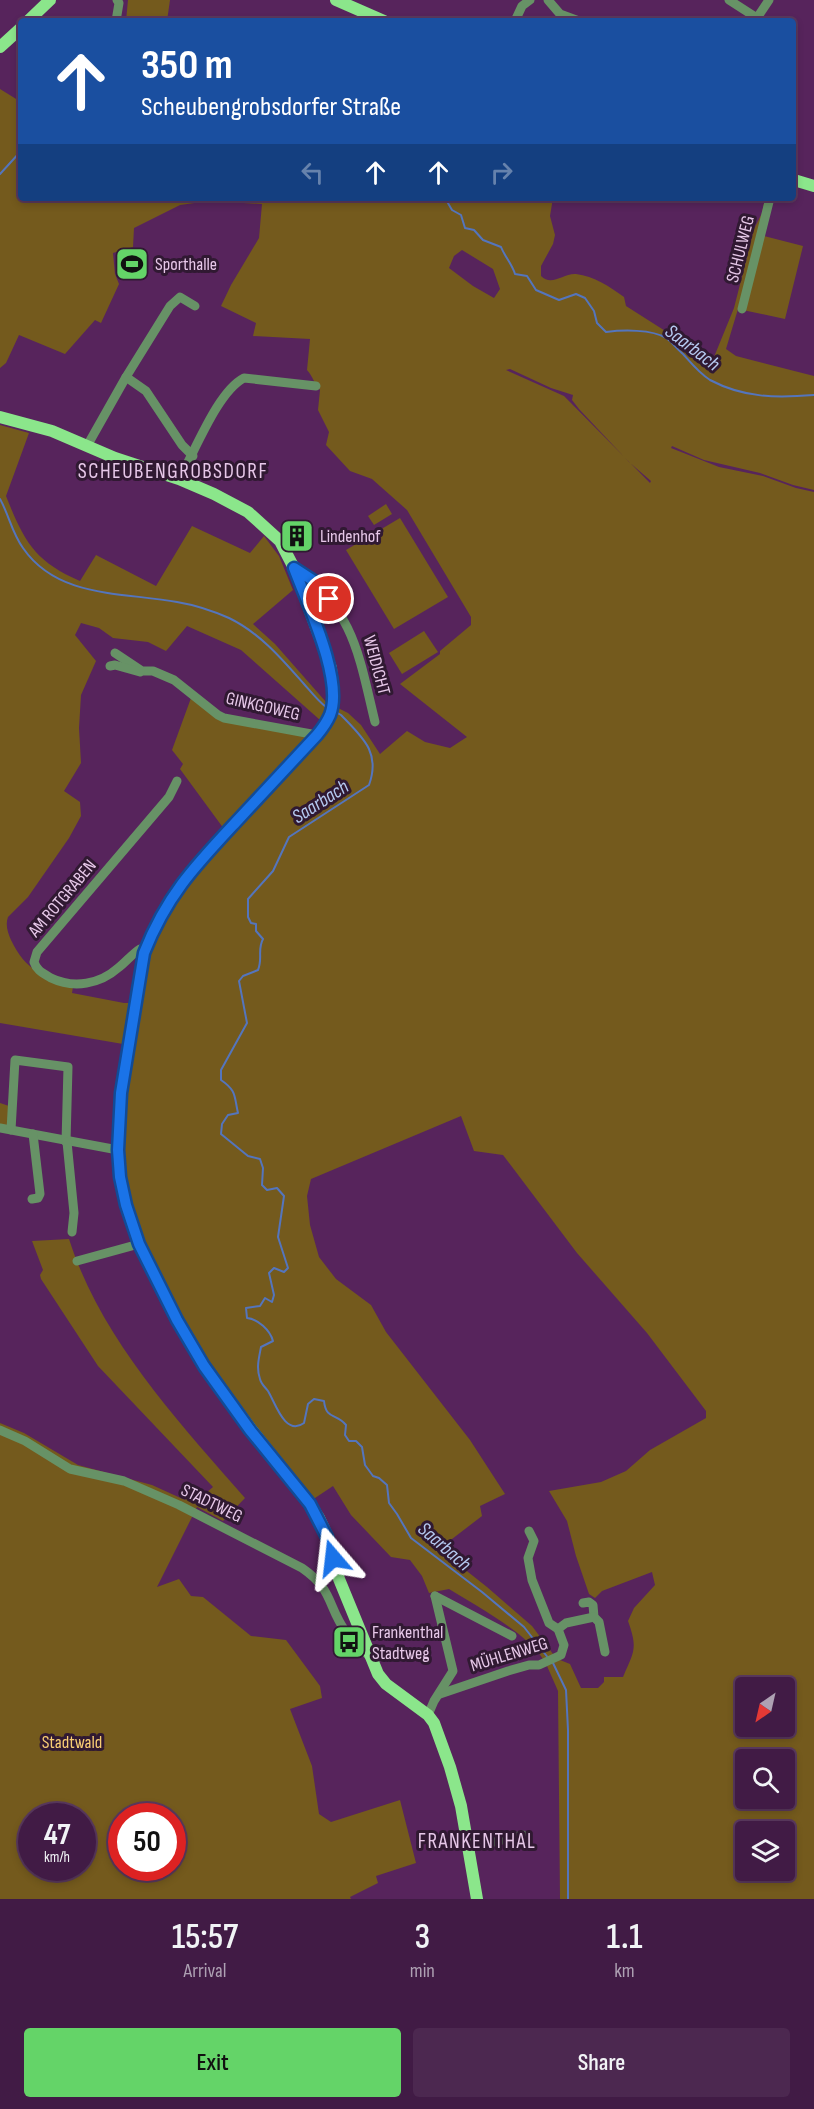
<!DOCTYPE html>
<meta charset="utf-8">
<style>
:root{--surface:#411b45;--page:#4c2850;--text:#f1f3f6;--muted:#aea1b3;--line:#5a395e;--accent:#64d468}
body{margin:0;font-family:"Sofia Sans Condensed",sans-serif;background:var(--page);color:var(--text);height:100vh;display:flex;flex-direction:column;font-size:22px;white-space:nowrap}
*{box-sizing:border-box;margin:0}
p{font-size:20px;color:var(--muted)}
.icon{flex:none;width:33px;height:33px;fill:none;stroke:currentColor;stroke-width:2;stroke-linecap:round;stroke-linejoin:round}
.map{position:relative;height:1899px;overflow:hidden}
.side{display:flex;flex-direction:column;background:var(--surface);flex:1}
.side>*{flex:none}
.hud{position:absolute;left:18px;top:18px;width:778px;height:183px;border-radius:6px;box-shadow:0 3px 9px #0003,0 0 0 2px var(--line);background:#1a4fa0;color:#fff;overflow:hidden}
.needle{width:39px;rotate:214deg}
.controls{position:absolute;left:735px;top:1677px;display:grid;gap:12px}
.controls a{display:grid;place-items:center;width:60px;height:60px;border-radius:6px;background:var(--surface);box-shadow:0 3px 9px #0003,0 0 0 2px var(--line);font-size:30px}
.speed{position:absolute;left:18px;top:1803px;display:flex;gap:12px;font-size:30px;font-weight:700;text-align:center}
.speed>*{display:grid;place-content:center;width:78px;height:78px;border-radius:50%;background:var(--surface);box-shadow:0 3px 9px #0003,0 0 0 2px var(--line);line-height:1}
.speed small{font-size:15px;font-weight:400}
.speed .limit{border:9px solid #d22;background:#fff;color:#111}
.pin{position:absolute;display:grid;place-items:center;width:51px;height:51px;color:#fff;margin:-26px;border:3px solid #fff;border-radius:50%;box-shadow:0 2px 6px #0007}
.me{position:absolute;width:66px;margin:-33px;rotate:343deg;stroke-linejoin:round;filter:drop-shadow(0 0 4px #0008)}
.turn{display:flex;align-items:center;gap:21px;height:126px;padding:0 24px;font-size:27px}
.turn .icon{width:78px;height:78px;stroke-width:2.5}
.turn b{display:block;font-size:42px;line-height:51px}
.lanes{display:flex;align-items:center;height:57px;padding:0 24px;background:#0003;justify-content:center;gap:30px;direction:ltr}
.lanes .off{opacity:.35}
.eta{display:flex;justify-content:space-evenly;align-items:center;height:102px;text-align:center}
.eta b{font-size:36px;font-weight:600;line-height:42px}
.cta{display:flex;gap:12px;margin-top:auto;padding:12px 24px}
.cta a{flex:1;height:69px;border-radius:6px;background:var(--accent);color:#111;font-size:24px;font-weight:600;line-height:69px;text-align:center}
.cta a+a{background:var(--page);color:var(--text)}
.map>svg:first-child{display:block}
.green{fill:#745a1d;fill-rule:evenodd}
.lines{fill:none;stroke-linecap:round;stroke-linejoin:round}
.stream{stroke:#5475bd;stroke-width:2}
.minor{stroke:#679266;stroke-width:9}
.major{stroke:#8be68b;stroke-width:12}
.route-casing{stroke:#114b97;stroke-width:15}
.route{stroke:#1a73e8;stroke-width:10}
.labels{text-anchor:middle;stroke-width:6;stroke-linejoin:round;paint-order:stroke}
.street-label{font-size:18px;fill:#e7c8e9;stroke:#301932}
.poi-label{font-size:18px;fill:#e7c8e9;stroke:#301932;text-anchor:start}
.park-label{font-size:18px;fill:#f9ce74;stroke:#301932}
.water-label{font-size:20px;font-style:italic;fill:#b5c9f0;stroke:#301932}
.quarter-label{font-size:21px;letter-spacing:1.5px;fill:#e7c8e9;stroke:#301932}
</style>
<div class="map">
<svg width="814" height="1899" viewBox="0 0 814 1899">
<rect width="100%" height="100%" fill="#57245c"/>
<g class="green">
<polygon points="128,0 170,0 167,21 126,21"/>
<path d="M0 89 21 102V198H553L550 216 555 235 553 244 541 266V276C552 287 563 273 576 274 594 276 610 287 624 297L626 306 670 334 704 365 709 364 714 357 734 308 754 229 762 213 765 198H773L764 236 803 246 785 319 738 309 726 349 736 356 814 376V490L793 485 760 473 704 460 672 446 671 448 719 467 763 476 796 488 814 492V1899H560L558 1691 547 1666 560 1660 570 1664 581 1688H598L604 1682V1677H623C634 1651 638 1649 628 1621L634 1608 655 1585 652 1572 602 1591 595 1598 589 1594 576 1556 567 1521 549 1491 601 1482 626 1471 650 1450 706 1418V1411L647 1333 577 1253 503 1155 474 1151 461 1116 311 1179 307 1196 310 1225 319 1257 336 1279 371 1305 386 1332 470 1440 505 1494 480 1506 482 1516 439 1549 487 1587 532 1626 553 1654 543 1659C526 1633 477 1606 449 1589L429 1593 422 1576 410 1560 391 1557 351 1515 333 1486 312 1500 207 1363 144 1245 130 1205 124 1174 123 1044 0 1023V425L29 433 6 496C24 541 34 561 80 581L96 555 156 586 192 526 250 553 264 536 279 556 293 590 253 624 275 644 326 702 348 713 361 725 380 754 407 731 425 742 450 748 467 737 400 684 440 654V651L471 625V617L407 510 372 479 350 471 326 445 329 432 318 410 320 390C314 383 313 377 307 370L310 339 253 336 256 323 221 306 231 285 259 238 262 204 209 201 180 205 134 228 133 247 113 253 115 274 119 284 101 323 95 320 65 354 19 335 6 363 0 368ZM462 250 493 269 500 289 494 298 473 286 449 268 454 256ZM510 369 551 388 573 395 572 400 579 409 629 462 651 481 650 483 564 396 506 370ZM81 623 99 628 113 638 148 642 166 651 187 626 241 650 320 720 309 736 221 720 191 698 172 750 183 764 180 769 224 829C196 858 166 887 151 926 142 950 138 978 131 1003H124L72 993 73 987C43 976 26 971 11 940 8 933 5 925 8 917L28 897 69 838 81 816 80 802 64 791 81 763 79 728 81 695 96 661 75 635ZM746 1688H784V1726H746ZM746 1760H784V1798H746ZM746 1832H784V1870H746Z"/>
<polygon points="386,504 392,514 374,525 368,516"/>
<polygon points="400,518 448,597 394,629 346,550"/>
<polygon points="424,631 438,652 402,674 389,653"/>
<polygon points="0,1103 9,1106 9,1127 0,1126"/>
<path d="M69 1239C101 1339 178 1421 245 1498L223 1521 197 1507 157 1587 179 1579 191 1596 203 1597 251 1636 286 1640 320 1686 322 1698 290 1709 312 1766 319 1814 331 1822 400 1800 416 1863 376 1876 378 1883 350 1897 351 1899H0V1423L24 1433 78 1465 152 1485 185 1500 187 1497 198 1500 213 1487 98 1366 41 1279 40 1275 43 1270 32 1241ZM32 1816H82V1868H32ZM122 1816H172V1868H122Z"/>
</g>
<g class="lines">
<g class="stream">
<polyline points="0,174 21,151"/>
<polyline points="376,198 380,201 385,200 387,198"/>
<path d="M445 198 452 210 461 215 465 228 474 230 483 240 501 247C505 257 512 264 515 274L527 276 536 290 559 300 576 294 585 298 594 311 597 323 606 332C622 330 652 329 666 338 672 342 677 349 683 354 691 363 699 373 710 380 744 398 776 398 814 395"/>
<path d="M0 499C9 515 12 533 23 548 58 599 124 592 177 602 195 605 213 611 229 618 260 633 282 659 304 684 311 692 318 701 326 707"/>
<path d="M336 712 341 715C362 737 381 752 369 785L289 837 273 871 248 899V917L251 923 256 924V931L263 939C257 950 263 958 258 970L243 976 239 981 247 1023 221 1070V1080C237 1091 234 1096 238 1113L228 1115 222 1124 221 1134 248 1156 260 1159 263 1168 262 1185 267 1190 277 1188 284 1196 278 1237 288 1268 284 1272 274 1268 269 1273 274 1295 272 1302 265 1298 260 1306 246 1308 247 1318C258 1319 270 1330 273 1341L261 1347C259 1358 256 1368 260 1379 261 1384 265 1387 268 1391 275 1402 285 1437 304 1423L308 1404 314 1399 324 1401C326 1420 336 1413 346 1425L345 1435 349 1441H356L362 1447 365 1465 373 1476 379 1478 387 1485 389 1503 397 1514 411 1538 482 1592 524 1627 549 1659"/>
<polyline points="553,1663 566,1690 568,1730 568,1899"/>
</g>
<g class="minor">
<polyline points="548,0 560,14 579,21"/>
<polyline points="729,0 757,18 758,21"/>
<polyline points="757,18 769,0"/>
<polyline points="116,21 119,3 117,0"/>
<polyline points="515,21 522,6 530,0"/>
<polyline points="742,309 770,198"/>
<polyline points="126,377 146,391 182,445 193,456"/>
<polyline points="87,446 126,377 170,306 180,297 195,306"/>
<path d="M179 479C195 452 217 392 244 378L316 386"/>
<path d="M294 568C354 609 359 656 375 722"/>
<polyline points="115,653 142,671 153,671 174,680 218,715 224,718 317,735"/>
<polyline points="110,666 115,665 140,672"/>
<path d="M146 949H140C132 954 126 962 118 968 100 984 74 989 51 978 43 973 37 971 34 962L37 952 169 797 177 781"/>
<polyline points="0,1128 118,1150"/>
<polyline points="11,1130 15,1060 68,1067 66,1142"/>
<polyline points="67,1142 74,1213 72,1232"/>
<polyline points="32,1199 38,1198 40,1194 33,1134"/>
<polyline points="77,1261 139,1244"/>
<path d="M0 1430 25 1441 70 1469 124 1481 179 1505 302 1568C334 1590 327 1606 346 1632 353 1641 361 1648 369 1656"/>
<polyline points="435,1596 512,1636"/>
<polyline points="583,1603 589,1602 593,1605 594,1617 599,1622 605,1652"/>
<polyline points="558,1629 566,1623 594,1617"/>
<polyline points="440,1694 508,1671 529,1665 539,1665 561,1655 564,1645 558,1629 549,1623 532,1580 528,1558 534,1541 529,1531"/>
<polyline points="428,1715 434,1701 453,1671 435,1596"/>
<polyline points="468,1848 523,1835"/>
</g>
<g class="major">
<polyline points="336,0 384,21"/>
<polyline points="28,21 50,0"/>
<polyline points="0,47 21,28"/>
<polyline points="794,180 814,186"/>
<path d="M0 417 52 431 115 458 179 479 214 494 248 512 280 541 294 568 331 668 333 699 330 715 317 735C291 763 265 791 239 819 198 862 166 896 144 953L121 1093 118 1150 120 1177 126 1205 139 1244 178 1321 204 1366 251 1429 310 1504 319 1518 328 1537 339 1579 378 1674 386 1684 428 1715 434 1723 450 1767 461 1806 477 1899"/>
</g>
</g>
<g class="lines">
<defs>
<path id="route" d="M329 599 314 581 294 568C307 603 344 680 330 715 327 722 322 729 317 735 290 764 263 793 236 822 195 866 167 895 144 953L121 1093 118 1150 120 1177 126 1205 139 1244 177 1320 204 1366 250 1430 310 1504 327 1537 333 1558"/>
</defs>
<use href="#route" class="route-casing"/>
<use href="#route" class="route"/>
</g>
<defs>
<symbol id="stadium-square" viewBox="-11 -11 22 22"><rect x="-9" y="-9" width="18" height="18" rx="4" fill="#64d468" stroke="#301932"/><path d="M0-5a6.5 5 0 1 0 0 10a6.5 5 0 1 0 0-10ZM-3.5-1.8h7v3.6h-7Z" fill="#111"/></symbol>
<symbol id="building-square" viewBox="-11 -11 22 22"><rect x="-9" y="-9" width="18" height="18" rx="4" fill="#64d468" stroke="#301932"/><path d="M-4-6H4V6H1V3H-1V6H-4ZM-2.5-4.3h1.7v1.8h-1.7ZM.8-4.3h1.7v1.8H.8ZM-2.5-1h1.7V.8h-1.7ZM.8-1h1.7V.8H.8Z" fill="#111"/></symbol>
<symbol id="bus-square" viewBox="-11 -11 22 22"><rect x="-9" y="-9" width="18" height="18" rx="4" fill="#64d468" stroke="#301932"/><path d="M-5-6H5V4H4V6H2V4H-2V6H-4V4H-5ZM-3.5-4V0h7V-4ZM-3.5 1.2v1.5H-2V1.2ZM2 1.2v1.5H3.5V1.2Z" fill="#111"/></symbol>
</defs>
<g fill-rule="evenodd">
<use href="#stadium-square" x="113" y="245" width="38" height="38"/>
<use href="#building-square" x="278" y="517" width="38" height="38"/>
<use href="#bus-square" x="330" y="1623" width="38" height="38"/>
</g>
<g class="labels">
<g class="street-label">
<text transform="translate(740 249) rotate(-76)" y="6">SCHULWEG</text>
<text transform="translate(377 665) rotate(75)" y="6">WEIDICHT</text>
<text transform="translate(263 706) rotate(13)" y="6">GINKGOWEG</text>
<text transform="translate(62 898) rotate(-50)" y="6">AM ROTGRABEN</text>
<text transform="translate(212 1503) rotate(26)" y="6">STADTWEG</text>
<text transform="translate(509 1654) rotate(-17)" y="6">MÜHLENWEG</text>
</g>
<g class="poi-label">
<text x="155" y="270">Sporthalle</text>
<text x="320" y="542">Lindenhof</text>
<text x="372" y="1638">Frankenthal<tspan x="372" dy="21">Stadtweg</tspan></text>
</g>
<g class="park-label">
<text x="72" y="1748">Stadtwald</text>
</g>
<g class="water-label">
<text transform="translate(693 347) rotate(37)" y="7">Saarbach</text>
<text transform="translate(320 801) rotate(-33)" y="7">Saarbach</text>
<text transform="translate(445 1546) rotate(41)" y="7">Saarbach</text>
</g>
<g class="quarter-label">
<text x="173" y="478">SCHEUBENGROBSDORF</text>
<text x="477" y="1848">FRANKENTHAL</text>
</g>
</g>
</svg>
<div class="controls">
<a><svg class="needle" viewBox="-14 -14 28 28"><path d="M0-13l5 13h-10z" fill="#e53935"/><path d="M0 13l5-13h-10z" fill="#aea1b3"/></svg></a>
<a><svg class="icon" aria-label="search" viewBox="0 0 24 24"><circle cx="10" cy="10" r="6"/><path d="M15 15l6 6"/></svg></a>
<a><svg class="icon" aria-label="layers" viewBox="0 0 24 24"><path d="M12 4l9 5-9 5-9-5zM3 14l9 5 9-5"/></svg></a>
</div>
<div class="speed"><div>47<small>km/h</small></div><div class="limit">50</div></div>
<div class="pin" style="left:329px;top:599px;background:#d93025"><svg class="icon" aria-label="arrive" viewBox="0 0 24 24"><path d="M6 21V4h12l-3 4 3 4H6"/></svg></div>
<svg class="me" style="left:333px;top:1558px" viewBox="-20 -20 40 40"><path d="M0-17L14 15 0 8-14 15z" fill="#1a73e8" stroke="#fff" stroke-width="4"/></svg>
<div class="hud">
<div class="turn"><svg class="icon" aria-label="ahead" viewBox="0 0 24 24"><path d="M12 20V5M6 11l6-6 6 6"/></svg><div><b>350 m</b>Scheubengrobsdorfer Straße</div></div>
<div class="lanes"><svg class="icon off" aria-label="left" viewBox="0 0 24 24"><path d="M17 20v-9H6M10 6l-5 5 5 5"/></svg><svg class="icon" aria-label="ahead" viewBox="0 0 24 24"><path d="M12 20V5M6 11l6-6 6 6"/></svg><svg class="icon" aria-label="ahead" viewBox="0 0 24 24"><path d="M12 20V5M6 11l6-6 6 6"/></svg><svg class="icon off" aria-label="right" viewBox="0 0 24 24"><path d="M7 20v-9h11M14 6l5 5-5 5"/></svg></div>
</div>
</div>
<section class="side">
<div class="eta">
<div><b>15:57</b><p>Arrival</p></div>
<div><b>3</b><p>min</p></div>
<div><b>1.1</b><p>km</p></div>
</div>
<div class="cta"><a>Exit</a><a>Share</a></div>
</section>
